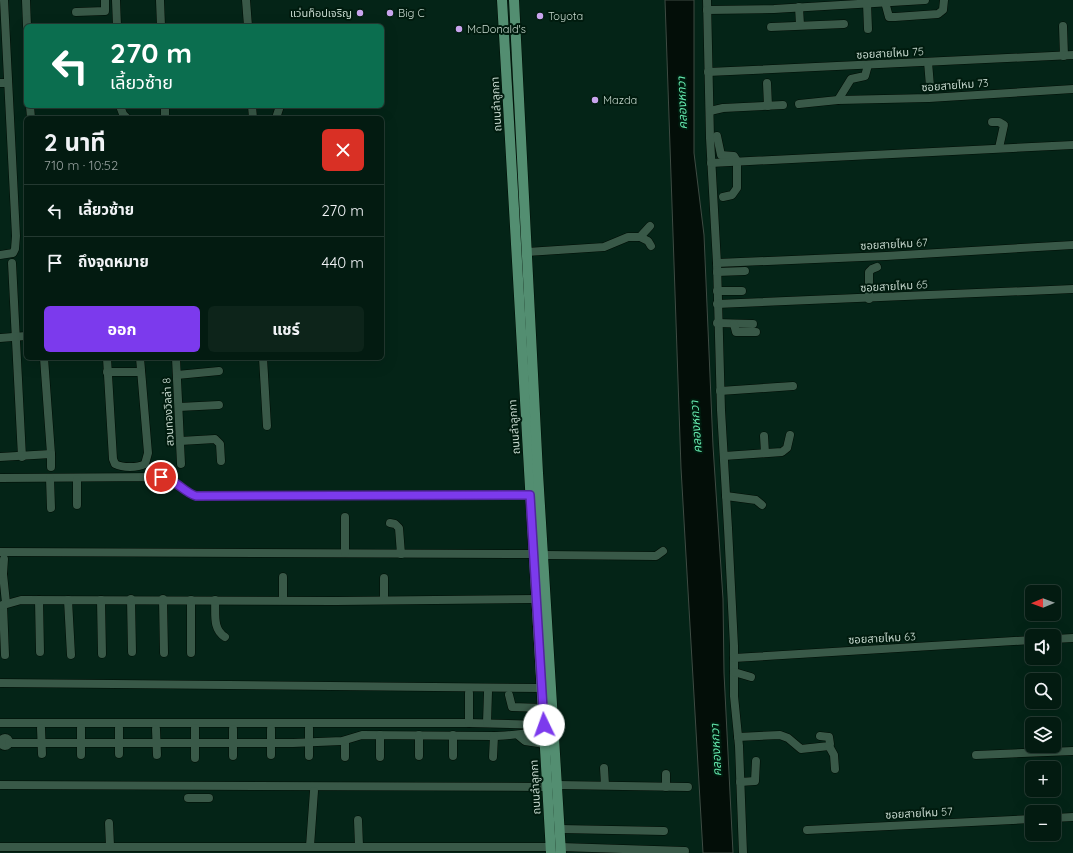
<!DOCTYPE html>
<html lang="th">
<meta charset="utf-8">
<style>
:root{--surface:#031b11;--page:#0d241a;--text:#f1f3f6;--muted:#97a19f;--line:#243931;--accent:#7c3aed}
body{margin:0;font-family:Quicksand,"Noto Sans Thai",sans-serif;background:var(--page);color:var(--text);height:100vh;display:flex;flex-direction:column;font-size:15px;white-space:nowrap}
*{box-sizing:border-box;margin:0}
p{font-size:13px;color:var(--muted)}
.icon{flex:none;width:22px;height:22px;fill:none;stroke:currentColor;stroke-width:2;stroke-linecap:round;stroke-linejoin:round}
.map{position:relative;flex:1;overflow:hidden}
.sheet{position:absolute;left:24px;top:116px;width:360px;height:244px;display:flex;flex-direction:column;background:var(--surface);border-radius:6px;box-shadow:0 4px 16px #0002,0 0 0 1px var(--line)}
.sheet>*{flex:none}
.hud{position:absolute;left:24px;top:24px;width:360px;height:84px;border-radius:6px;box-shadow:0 4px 16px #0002,0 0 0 1px var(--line);background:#0b6e4f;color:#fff;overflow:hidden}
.needle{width:26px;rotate:269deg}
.controls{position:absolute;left:1025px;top:585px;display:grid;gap:8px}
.controls a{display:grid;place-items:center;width:36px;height:36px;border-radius:6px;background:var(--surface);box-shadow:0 4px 16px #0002,0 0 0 1px var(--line);font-size:20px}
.pin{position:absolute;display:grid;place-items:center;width:34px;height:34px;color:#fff;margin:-17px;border:2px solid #fff;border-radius:50%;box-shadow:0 1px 4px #0007}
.me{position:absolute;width:44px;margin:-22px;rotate:357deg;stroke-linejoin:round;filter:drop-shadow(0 0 3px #0008)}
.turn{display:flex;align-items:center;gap:14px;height:84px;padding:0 20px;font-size:18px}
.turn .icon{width:52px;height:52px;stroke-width:2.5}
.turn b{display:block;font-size:28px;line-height:34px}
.round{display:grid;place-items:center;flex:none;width:42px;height:42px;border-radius:6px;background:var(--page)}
.headline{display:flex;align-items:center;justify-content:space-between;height:68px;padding:0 20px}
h1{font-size:24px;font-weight:700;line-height:30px}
.action{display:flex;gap:8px;margin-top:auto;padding:8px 20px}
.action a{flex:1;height:46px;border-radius:6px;background:var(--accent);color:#fff;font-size:16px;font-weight:700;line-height:46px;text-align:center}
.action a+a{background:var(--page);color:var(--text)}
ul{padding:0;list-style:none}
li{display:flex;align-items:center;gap:12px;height:52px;padding:0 20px;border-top:1px solid var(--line)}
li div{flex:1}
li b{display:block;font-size:15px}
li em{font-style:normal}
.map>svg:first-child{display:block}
.water{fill:#030e08;stroke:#3e4b43}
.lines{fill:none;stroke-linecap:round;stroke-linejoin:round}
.minor-casing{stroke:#000c04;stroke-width:9}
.major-casing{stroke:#000c04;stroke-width:11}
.minor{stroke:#395948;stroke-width:8}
.major{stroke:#538e71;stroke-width:10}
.route-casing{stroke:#51269a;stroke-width:10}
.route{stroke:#7c3aed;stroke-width:7}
.poi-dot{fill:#c9a5ee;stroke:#001b0e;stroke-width:1.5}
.labels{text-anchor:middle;stroke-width:4;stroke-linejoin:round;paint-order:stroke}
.poi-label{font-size:11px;fill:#c6d8ce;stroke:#001b0e;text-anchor:start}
.street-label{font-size:11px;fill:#c6d8ce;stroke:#001b0e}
.water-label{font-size:12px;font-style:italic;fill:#63e7ac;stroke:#001b0e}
</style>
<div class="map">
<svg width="1073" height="853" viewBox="0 0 1073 853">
<rect width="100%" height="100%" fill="#042417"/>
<polygon class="water" points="665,0 694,0 694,153 704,235 713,446 723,599 724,673 733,853 703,853 681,468"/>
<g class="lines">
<defs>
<g id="minor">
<polyline points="26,0 27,26"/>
<polyline points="116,0 117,26"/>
<polyline points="160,0 161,26"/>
<polyline points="246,0 248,26"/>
<polyline points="707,0 710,138 717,263 721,410 728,528 734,646 734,696 739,746 743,853"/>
<polyline points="885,2 889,17 895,17 938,14 943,10 944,0"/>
<polyline points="867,3 868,29"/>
<polyline points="799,7 800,25"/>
<polyline points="707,10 774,9 925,0"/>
<polyline points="76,12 105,11 105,0"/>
<polyline points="1063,26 1064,56"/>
<polyline points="771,27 844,24"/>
<polyline points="928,62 930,86"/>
<polyline points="708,72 1073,55"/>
<polyline points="0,83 8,83"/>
<polyline points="767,83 768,106"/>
<polyline points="838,100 929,98 1073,89"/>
<polyline points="799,104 838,100 851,79 865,76 868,65"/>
<polyline points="30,106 31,118"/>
<polyline points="120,106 123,114 127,118"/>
<polyline points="165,106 165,118"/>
<polyline points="252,106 253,118"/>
<polyline points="710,111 723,108 783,105"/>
<polyline points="276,118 280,106"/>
<polyline points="992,122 999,122 1004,125 999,148"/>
<polyline points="717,136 721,155 734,156 737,161 737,188 732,195 723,197"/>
<polyline points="711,163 1073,145"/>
<polyline points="640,237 648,241 651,246"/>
<polyline points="527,252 604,247 628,237 640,237 650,226"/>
<polyline points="0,255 13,253 15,249 16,236 4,0"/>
<polyline points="12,263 22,457"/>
<polyline points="717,263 886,256 1073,245"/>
<polyline points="717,272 745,271"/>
<polyline points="717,291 742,291"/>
<polyline points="869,299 869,272 872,269 877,267"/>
<polyline points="717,304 1073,289"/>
<polyline points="717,323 753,324"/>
<polyline points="734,324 736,332 756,332"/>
<polyline points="0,338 26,336"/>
<path d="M107 358 113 459 115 464C123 468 137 468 145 464L148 453 140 358"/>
<polyline points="176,358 181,464"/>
<polyline points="263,358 267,426"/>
<polyline points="107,372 141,372"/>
<polyline points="177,375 219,371"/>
<polyline points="720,391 793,386"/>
<polyline points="179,407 219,405"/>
<polyline points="764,436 765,453"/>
<polyline points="180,441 215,439 220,444 221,461"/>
<polyline points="724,456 782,452 787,448 790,435"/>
<polyline points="0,457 51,454 44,358"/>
<polyline points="51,467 51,454"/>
<path d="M0 478 161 477C176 479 182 492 196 496L530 495"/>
<polyline points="50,478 51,508"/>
<polyline points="77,479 77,505"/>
<polyline points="726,496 756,500 762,505"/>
<polyline points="390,523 395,524 399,528 401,554"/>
<polyline points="0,552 534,554"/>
<polyline points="345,553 345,517"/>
<polyline points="543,555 656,556 663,551"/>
<polyline points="0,574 3,574 6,603"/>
<polyline points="3,574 4,559"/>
<polyline points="131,599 132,652"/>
<polyline points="163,599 164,653"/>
<polyline points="39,600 40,652"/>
<polyline points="68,600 71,655"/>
<polyline points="101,600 102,654"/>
<polyline points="191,600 191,653"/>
<path d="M215 600C216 613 212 629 225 637"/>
<polyline points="283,600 283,577"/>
<polyline points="384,600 384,578"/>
<polyline points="3,605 5,655"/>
<polyline points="0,606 21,600 336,601 536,599"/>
<polyline points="1054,639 1073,638"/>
<polyline points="734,658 1032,640"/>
<polyline points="734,672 751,677"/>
<polyline points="0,683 542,688"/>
<polyline points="509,695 512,707 543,708"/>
<polyline points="0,723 469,723 544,725"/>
<polyline points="469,723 469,693"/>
<polyline points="487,723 488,692"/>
<polyline points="41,728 42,754"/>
<polyline points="119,728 119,754"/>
<polyline points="309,728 309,756"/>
<polyline points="156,729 157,755"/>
<polyline points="271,729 271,755"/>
<polyline points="519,736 525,741 545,744"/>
<polyline points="738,737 780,735 788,738 801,749 829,746 830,744 829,737 820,736"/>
<circle cx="5" cy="742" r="4"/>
<polyline points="345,741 345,757"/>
<path d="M9 743H293L342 741 362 735C406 735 449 736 493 736 511 736 527 732 544 733"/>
<polyline points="829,746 834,755 835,769"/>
<polyline points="81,755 81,728"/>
<polyline points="976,755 1073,751"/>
<polyline points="233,756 233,729"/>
<polyline points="419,756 419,735"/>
<polyline points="453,756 453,735"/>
<polyline points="380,757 380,735"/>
<polyline points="493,757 494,736"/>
<polyline points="195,758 195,728"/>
<polyline points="604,768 605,785"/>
<polyline points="666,774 666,787"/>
<polyline points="740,782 755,781 756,761"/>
<polyline points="0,785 547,787"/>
<polyline points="557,785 688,787"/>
<polyline points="188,798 209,798"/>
<polyline points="1054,818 1073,817"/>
<polyline points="358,820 359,846"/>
<polyline points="109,823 110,846"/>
<polyline points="560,829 664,831"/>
<polyline points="807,830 1032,819"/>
<polyline points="310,846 314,791"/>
<polyline points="0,847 550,847"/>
<polyline points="561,847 685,851"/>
</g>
<g id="major">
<polyline points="502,0 551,853"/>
<polyline points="514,0 538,473 561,853"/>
</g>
</defs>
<use href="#minor" class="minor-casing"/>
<use href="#major" class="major-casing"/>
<use href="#minor" class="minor"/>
<use href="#major" class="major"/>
</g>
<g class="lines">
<defs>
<path id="route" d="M161 477C176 479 183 492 196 496L530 495 544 725"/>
</defs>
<use href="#route" class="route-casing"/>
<use href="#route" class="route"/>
</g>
<g class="poi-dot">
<circle cx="360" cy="13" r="4"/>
<circle cx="390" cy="13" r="4"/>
<circle cx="540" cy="16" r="4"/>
<circle cx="459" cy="29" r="4"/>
<circle cx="595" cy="100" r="4"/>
</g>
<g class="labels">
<g class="poi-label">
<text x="352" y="17" text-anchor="end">แว่นท็อปเจริญ</text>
<text x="398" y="17">Big C</text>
<text x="548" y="20">Toyota</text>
<text x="467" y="33">McDonald's</text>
<text x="603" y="104">Mazda</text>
</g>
<g class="street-label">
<text transform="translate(890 53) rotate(-3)" y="4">ซอยสายไหม 75</text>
<text transform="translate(955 85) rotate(-4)" y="4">ซอยสายไหม 73</text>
<text transform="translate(496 104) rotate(-93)" y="4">ถนนลำลูกกา</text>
<text transform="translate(894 244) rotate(-3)" y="4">ซอยสายไหม 67</text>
<text transform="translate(894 286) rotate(-3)" y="4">ซอยสายไหม 65</text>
<text transform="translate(168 412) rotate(-93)" y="4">สวนทองวิลล่า 8</text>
<text transform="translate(514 427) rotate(-94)" y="4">ถนนลำลูกกา</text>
<text transform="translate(882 638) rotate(-3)" y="4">ซอยสายไหม 63</text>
<text transform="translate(535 787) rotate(-93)" y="4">ถนนลำลูกกา</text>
<text transform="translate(919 813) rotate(-3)" y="4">ซอยสายไหม 57</text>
</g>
<g class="water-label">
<text transform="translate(682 103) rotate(-92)" y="4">คลองหกวา</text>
<text transform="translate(696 427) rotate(-94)" y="4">คลองหกวา</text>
<text transform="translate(716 750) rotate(-93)" y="4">คลองหกวา</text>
</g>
</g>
</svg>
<div class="controls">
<a><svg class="needle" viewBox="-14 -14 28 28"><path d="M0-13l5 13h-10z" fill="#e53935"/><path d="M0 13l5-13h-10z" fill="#97a19f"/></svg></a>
<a><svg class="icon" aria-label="sound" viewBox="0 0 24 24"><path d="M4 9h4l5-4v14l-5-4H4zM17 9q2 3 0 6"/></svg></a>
<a><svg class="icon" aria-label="search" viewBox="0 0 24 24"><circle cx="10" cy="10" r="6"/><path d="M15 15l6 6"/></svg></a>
<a><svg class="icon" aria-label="layers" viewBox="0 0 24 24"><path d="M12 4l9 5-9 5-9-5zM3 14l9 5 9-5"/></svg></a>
<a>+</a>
<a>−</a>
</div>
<div class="pin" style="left:161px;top:477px;background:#d93025"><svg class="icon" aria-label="arrive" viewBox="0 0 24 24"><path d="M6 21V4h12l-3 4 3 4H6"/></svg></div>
<svg class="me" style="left:544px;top:725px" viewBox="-20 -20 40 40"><circle r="19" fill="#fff"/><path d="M0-13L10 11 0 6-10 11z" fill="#7c3aed"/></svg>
<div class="hud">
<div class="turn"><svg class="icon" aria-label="left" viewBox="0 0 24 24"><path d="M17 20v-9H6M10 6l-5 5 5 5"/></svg><div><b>270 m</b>เลี้ยวซ้าย</div></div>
</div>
<section class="sheet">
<div class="headline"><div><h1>2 นาที</h1><p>710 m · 10:52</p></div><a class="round" style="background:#d93025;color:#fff"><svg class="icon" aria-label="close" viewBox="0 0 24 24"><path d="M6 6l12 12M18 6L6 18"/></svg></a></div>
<ul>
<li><svg class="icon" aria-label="left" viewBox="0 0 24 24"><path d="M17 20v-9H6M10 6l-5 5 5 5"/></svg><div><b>เลี้ยวซ้าย</b></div><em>270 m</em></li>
<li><svg class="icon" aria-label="arrive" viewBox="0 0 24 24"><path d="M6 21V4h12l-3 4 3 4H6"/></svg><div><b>ถึงจุดหมาย</b></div><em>440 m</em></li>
</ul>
<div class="action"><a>ออก</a><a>แชร์</a></div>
</section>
</div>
